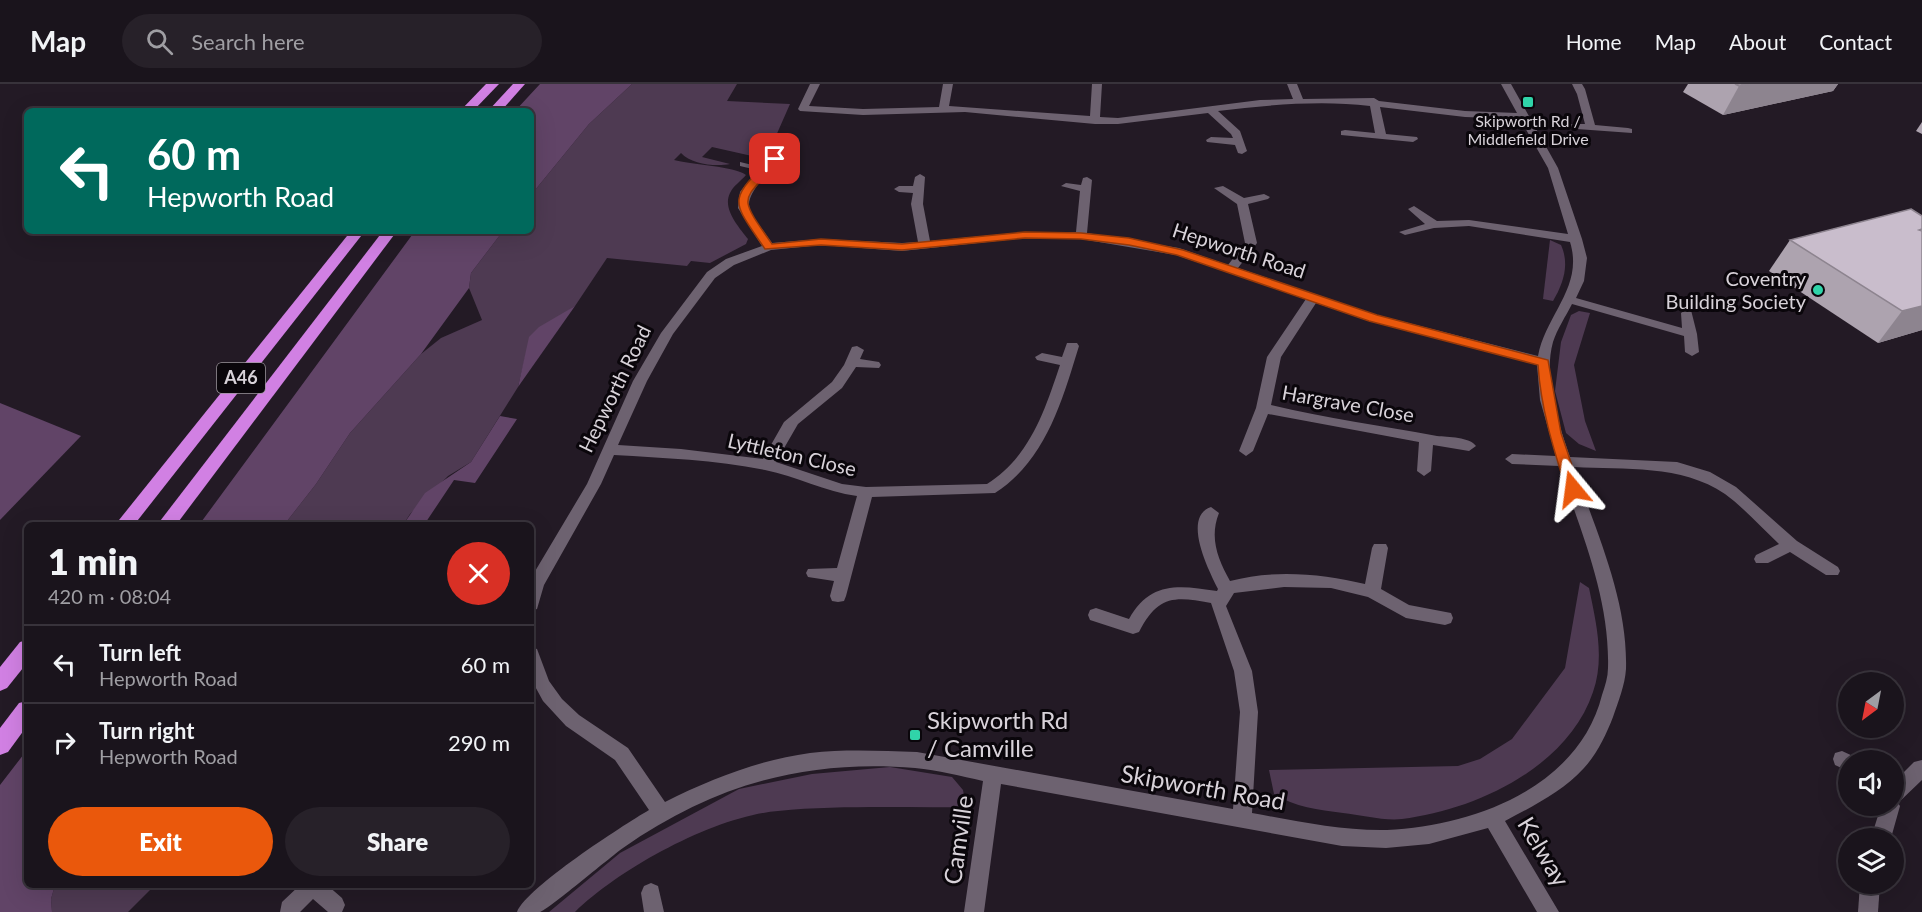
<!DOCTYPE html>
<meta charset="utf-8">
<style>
:root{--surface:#1a141c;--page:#272129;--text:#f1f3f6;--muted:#9f9ea3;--line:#38333b;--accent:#ea580c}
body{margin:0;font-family:Lato,sans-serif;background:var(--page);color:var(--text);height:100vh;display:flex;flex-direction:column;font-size:22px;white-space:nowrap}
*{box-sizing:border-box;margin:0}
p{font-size:20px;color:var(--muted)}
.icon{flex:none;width:33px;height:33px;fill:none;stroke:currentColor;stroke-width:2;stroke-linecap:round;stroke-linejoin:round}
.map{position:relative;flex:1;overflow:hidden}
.details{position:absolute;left:24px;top:438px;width:510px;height:366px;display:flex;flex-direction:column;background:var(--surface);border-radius:9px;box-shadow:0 6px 24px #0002,0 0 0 2px var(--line)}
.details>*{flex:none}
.banner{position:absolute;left:24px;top:24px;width:510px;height:126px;border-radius:9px;box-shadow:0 6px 24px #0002,0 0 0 2px var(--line);background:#00695c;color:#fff;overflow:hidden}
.needle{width:39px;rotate:212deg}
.tools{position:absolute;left:1838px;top:588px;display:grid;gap:12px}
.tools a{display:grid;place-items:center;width:66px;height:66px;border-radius:50%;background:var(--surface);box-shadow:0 6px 24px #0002,0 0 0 2px var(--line);font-size:30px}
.pin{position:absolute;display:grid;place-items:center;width:51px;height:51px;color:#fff;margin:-26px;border-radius:12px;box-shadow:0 3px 9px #0006}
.me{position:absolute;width:66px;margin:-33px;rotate:344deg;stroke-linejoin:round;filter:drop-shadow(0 0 4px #0008)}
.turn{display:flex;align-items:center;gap:21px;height:126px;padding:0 24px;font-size:27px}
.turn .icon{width:78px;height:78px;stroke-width:2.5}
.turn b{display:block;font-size:42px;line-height:51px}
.round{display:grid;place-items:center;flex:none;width:63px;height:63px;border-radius:32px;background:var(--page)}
.headline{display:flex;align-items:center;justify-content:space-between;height:102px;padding:0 24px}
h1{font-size:36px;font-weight:800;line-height:45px}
.primary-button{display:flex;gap:12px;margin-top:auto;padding:12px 24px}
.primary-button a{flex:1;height:69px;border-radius:36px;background:var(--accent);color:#fff;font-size:24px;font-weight:800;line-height:69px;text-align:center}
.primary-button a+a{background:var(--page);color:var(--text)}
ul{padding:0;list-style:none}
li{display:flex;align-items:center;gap:18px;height:78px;padding:0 24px;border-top:2px solid var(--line)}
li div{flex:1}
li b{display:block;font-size:22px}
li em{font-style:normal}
header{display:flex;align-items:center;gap:36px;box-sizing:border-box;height:84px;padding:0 30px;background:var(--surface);border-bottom:2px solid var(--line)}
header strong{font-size:28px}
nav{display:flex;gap:33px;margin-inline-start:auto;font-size:21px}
.search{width:420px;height:54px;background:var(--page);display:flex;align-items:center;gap:15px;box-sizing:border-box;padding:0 21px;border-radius:33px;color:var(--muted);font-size:22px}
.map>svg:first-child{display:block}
.green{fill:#4e3a52}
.forest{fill:#614467}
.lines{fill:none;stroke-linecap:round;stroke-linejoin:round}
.street{fill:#6d6270;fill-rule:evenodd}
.highway{fill:#d180e3;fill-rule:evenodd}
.wall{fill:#ada3af}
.shaded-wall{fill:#8d848f}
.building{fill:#c9bdcc;stroke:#8d848f;stroke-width:1.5}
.route{fill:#ea580c;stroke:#983908;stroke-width:1.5}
.poi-dot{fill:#30d4a9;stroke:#0a060b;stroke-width:2}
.labels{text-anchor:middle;stroke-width:6;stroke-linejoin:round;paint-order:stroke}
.far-poi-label{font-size:16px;fill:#d8d2d9;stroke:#0a060b}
.shield{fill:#0a060b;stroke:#9a959b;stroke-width:1.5}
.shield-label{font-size:18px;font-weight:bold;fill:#d8d2d9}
.street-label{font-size:20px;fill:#d8d2d9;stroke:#0a060b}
.poi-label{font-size:20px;fill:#d8d2d9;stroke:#0a060b;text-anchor:end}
.near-poi-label{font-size:24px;fill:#d8d2d9;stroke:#0a060b;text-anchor:start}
.near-street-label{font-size:24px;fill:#d8d2d9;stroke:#0a060b}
</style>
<header>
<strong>Map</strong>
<div class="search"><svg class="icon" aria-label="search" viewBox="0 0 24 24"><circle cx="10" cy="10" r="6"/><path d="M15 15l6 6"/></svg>Search here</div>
<nav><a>Home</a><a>Map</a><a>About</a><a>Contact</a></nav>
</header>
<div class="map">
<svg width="1922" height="828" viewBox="0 0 1922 828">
<rect width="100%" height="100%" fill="#231a25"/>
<g class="green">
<path d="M632 0H737L727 17 790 20 768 70 760 74H750L752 72 712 63 702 73 730 80C715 83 691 80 681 69L674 76C689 80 737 83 746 91 741 97 733 102 730 109 722 125 739 143 748 155L746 160 710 179 691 177 687 182 607 174 575 222 530 253 518 303 471 378 448 392 410 430 403 441H284L316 400 350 349 421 270 441 254 482 236 469 204 471 189 503 147H531V111L589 40Z"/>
<path d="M1550 156 1561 161C1570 181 1563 200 1553 217L1543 215Z"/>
<polygon points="1579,227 1590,229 1574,281 1585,337 1596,367 1579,360 1566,349 1555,307 1561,258 1571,231"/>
<path d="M1580 498 1589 504C1596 538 1605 574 1593 608 1568 683 1476 726 1402 735 1384 737 1361 731 1343 729 1318 726 1295 723 1274 710L1269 686 1458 682 1480 675 1512 655 1565 584Z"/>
<path d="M890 683 952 693 963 706 966 723C904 724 840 721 778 727 715 732 620 784 575 828H549L620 769 739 705 812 690Z"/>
<polygon points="55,801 155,801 128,828 52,828 51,815"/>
</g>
<g class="forest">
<polygon points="540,0 632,0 589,40 531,111 531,27 515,27"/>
<polygon points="415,147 503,147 471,189 469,204 421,270 350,349 316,400 284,441 199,441"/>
<polygon points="575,222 518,303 529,253 539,243"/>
<polygon points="0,319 81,352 0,436"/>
<polygon points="500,332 517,335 475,399 454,396 424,441 403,441 425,409 471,378"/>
<polygon points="27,666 27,801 55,801 51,815 52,828 0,828 0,701"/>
</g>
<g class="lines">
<g class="street">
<path d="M810 0H820L809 22 863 25 939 23 943 0H953L949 22 1090 32 1092 0H1102L1100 33 1118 34 1260 16 1293 15 1287 0H1297L1303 15 1374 14 1379 17 1465 27 1517 29 1501 0H1511L1558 84 1582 155 1587 174 1584 197 1576 214 1682 244 1681 229 1687 225 1691 226 1697 250 1699 268 1692 272 1685 268 1684 252 1572 220C1566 232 1557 245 1553 258 1543 294 1558 338 1570 373L1677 378 1710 388 1736 403 1797 457 1838 483 1840 487 1838 491H1826L1790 468 1768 479H1756L1754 475 1756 471 1779 460C1762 444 1744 424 1725 410 1681 380 1625 386 1574 383 1596 448 1628 515 1626 585 1625 601 1618 618 1613 633 1606 651 1597 670 1584 684 1562 708 1533 722 1505 737L1559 828H1537L1488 744 1429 760 1386 764 1342 762 1001 700 984 828H964L983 697C961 692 938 686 915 684 805 675 713 701 623 764 609 774 548 826 540 828 533 828 524 828 517 828 527 803 622 742 649 726L615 676 566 642 543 617 531 595V563L537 565 549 597 562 615 579 631 628 664 665 718C711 695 759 676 810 669 846 665 881 667 917 668L1233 725 1240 628 1234 587 1211 519C1173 512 1158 512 1139 548L1133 550 1090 536 1088 531 1090 526 1096 524 1129 535C1150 497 1179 501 1217 507L1218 505C1210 489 1181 433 1211 423L1219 429C1209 454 1218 475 1230 497 1274 485 1323 490 1365 500L1372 464 1374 460H1386L1388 464 1381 505 1409 521 1451 529 1453 534 1451 539 1445 541 1406 534 1368 513 1331 504 1284 503 1234 509 1226 522 1252 587 1258 628 1252 729C1296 737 1342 747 1387 746 1474 742 1579 703 1602 611 1605 602 1608 593 1608 584 1610 514 1581 448 1559 382L1512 380 1505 375 1512 370 1556 372 1540 316 1537 281 1369 237 1316 219 1281 273 1271 321C1326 334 1383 342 1437 352 1448 353 1470 353 1476 362L1469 367 1433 361 1431 387 1424 392 1417 387 1419 358 1268 330 1253 367 1246 372 1239 367 1256 324 1267 273 1306 215 1176 171 1081 155 1025 154 902 167 821 161 771 166 734 181 715 194 673 250 647 297 618 361 681 365 763 375 784 338 832 298 844 281 852 263 857 262 864 266 860 275 879 278 881 281 879 284 856 283 842 304 798 340 776 378 842 400 866 403 987 400C1030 373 1045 326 1060 281L1037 276 1035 273 1042 269 1062 273 1067 259H1077L1079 262C1062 317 1046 376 995 409L872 413 846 512 844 517 838 518 832 517 830 512 834 497 808 493 806 489 808 485 837 484 857 412C825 408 796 392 765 386 716 376 664 374 614 371L601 400 544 501 537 525 531 527V494L587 400 633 297 661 249 707 188 726 175 762 162 738 124 740 108 757 86 740 82V78L769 85C739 125 745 120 772 159L821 155 902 159 918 158 911 120 913 109 899 108 894 105 899 102H913L915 93 920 90 925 93 923 120 930 157 1025 148H1076L1080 107 1061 102 1066 99 1081 101 1083 94 1087 93 1092 96 1087 149 1179 164 1228 181 1245 159 1237 120 1214 104 1223 102 1244 114 1264 110 1270 113 1268 115 1248 120 1257 159 1238 184 1377 231 1538 272C1546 230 1584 203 1570 158L1469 142 1434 144 1405 151 1399 148 1425 140 1408 125 1414 122 1437 137 1469 136 1568 150 1548 84 1520 35 1465 33 1380 23 1386 50 1417 53 1418 55 1413 58 1341 51V47L1345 46 1375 49 1370 22C1320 16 1268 21 1218 27L1240 47 1247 67 1242 70 1238 69 1235 61 1207 58 1206 56 1211 53 1233 54 1231 50 1208 29 1118 40H1095L965 28 863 31 800 27 798 25Z"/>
<polygon points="1572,0 1582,0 1585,5 1595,41 1628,44 1632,45 1632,49 1563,44 1563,40 1585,40 1577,10"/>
<polygon points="1842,667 1855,673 1856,676 1848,676 1848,687 1835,681 1833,675 1835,669"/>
<polygon points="1922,676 1922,696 1898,719 1900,722 1891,754 1871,754 1881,722 1893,722 1893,699 1914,678"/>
<polygon points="651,799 658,802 664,828 644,828 641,809 644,802"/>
<polygon points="1860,800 1880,800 1878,828 1858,828"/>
<polygon points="300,801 327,801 342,814 345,821 342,828 328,828 313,815 300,828 280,828 282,818"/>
</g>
<g class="highway">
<polygon points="486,0 499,0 473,27 460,27"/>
<polygon points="513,0 525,0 501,27 488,27"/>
<polygon points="351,147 365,147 134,441 115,441"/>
<polygon points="383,147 397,147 176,441 157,441"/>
<polygon points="27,556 27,579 7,604 0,607 0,583 20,558"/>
<polygon points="27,617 27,642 8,668 0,671 0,644 19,619"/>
</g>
</g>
<g class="wall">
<polygon points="1688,0 1838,0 1833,7 1723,31 1683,8"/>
<polygon points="1922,38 1922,50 1916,47"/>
<polygon points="1922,132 1922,246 1878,259 1769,187 1790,156"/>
</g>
<g class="shaded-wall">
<polygon points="1750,0 1838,0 1833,7 1723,31 1739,2"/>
<polygon points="1922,222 1922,246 1878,259 1902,227"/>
</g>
<g class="building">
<polygon points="1735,0 1750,0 1739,2"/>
<polygon points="1911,125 1922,132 1922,145 1919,146 1922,147 1922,222 1902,227 1790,156"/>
</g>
<path class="route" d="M772 73 780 75C743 120 735 107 772 160L821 155 902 160 1025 148 1081 149 1129 154 1183 166 1377 231 1548 276 1561 349 1580 405 1573 410 1566 405C1553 363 1541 325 1538 281L1369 237 1177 171 1129 161 1081 155 1025 154 902 166 821 161 765 165C731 115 727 118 772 73Z"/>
<g class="poi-dot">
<rect x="1522" y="12" width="12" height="12" rx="3"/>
<circle cx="1818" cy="206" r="6"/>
<rect x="909" y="645" width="12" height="12" rx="3"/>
</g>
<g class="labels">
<g class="far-poi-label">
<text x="1528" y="43">Skipworth Rd /<tspan x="1528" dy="18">Middlefield Drive</tspan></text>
</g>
<rect class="shield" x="217" y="279" width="48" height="30" rx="4.5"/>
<g class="shield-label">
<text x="241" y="300">A46</text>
</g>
<g class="street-label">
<text transform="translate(1239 167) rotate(18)" y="7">Hepworth Road</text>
<text transform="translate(615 305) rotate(-64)" y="7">Hepworth Road</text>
<text transform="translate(1348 320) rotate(10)" y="7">Hargrave Close</text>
<text transform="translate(792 371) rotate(13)" y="7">Lyttleton Close</text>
</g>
<g class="poi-label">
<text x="1806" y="202">Coventry<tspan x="1806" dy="23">Building Society</tspan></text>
</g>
<g class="near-poi-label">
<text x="927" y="645">Skipworth Rd<tspan x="927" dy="28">/ Camville</tspan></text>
</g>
<g class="near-street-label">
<text transform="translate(1203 704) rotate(10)" y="8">Skipworth Road</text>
<text transform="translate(959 756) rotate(-82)" y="8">Camville</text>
<text transform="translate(1543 768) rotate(59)" y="8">Kelway</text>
</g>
</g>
</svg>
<div class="tools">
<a><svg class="needle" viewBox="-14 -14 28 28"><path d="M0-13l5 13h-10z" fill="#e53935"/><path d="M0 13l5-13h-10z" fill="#9f9ea3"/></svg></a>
<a><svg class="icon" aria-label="sound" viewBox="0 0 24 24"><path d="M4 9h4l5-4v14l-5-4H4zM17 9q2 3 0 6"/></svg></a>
<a><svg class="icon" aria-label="layers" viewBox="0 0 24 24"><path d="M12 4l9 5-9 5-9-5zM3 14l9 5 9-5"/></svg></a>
</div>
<div class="pin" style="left:775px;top:75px;background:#d93025"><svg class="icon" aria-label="arrive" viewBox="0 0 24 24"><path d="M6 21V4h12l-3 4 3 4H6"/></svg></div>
<svg class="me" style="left:1573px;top:405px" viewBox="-20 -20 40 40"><path d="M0-17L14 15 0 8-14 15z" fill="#ea580c" stroke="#fff" stroke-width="4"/></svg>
<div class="banner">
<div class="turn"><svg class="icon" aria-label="left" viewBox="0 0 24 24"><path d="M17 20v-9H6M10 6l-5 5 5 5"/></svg><div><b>60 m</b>Hepworth Road</div></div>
</div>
<section class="details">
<div class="headline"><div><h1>1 min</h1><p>420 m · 08:04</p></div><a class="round" style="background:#d93025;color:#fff"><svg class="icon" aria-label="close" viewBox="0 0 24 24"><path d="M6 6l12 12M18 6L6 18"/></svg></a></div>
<ul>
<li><svg class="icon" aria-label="left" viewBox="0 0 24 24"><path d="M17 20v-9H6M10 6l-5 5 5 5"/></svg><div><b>Turn left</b><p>Hepworth Road</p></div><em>60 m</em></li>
<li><svg class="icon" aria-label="right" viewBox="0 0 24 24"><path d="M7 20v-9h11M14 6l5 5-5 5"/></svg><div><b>Turn right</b><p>Hepworth Road</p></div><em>290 m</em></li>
</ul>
<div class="primary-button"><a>Exit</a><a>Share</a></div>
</section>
</div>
